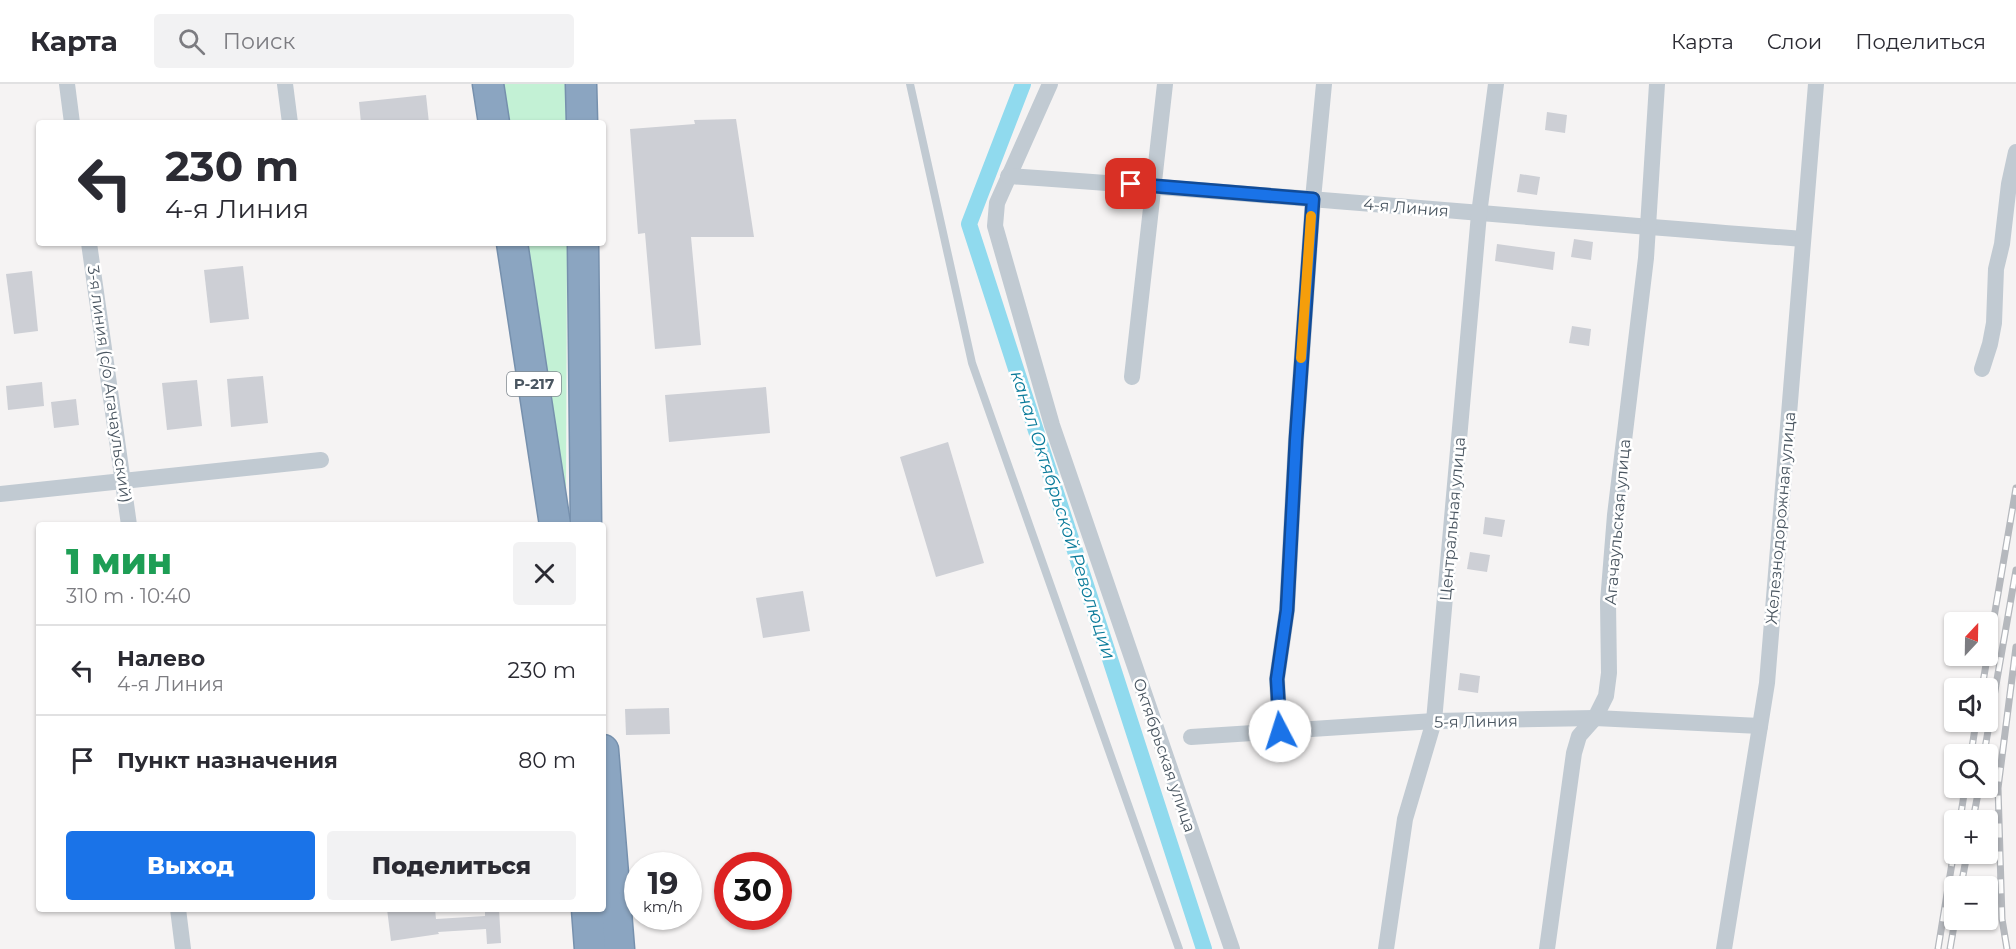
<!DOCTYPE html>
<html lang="ru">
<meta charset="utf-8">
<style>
:root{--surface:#fff;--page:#f2f2f3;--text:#2b2b33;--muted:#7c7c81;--line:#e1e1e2;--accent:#1a73e8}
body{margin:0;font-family:Montserrat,sans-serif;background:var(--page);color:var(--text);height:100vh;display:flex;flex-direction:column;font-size:22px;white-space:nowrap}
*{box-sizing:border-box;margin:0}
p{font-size:20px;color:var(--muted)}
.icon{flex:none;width:33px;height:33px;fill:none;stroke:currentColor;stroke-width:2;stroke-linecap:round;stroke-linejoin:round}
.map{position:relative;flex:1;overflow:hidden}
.side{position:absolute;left:36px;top:438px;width:570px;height:390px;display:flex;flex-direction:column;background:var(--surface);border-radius:6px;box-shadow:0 2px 4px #0004}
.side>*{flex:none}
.top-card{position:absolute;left:36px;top:36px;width:570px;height:126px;border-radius:6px;box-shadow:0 2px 4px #0004;background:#fff;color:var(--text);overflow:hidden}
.needle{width:39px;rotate:22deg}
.tools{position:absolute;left:1944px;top:528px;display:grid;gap:12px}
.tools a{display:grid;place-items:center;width:54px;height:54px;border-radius:6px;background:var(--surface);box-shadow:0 2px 4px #0004;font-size:30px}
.speed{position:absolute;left:624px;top:768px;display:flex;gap:12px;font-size:30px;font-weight:700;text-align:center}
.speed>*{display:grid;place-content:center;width:78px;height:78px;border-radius:50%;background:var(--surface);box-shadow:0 2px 4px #0004;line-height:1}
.speed small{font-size:15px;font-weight:400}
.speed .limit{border:9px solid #d22;background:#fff;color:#111}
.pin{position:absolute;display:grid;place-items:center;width:51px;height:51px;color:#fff;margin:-26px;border-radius:12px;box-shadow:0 3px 9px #0006}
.me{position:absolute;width:66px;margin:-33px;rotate:355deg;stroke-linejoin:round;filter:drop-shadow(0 0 4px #0008)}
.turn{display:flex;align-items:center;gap:21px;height:126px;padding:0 30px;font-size:27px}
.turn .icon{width:78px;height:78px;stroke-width:2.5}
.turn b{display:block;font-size:42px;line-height:51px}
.round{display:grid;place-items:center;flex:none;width:63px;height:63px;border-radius:6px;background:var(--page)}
.head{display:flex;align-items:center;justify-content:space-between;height:102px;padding:0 30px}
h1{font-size:36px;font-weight:800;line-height:45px;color:#1e9e55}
.button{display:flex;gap:12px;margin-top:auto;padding:12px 30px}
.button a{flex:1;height:69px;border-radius:6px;background:var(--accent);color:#fff;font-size:24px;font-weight:800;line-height:69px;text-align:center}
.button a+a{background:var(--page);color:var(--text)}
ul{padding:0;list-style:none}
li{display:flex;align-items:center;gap:18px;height:90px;padding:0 30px;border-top:2px solid var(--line)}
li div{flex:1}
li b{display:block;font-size:22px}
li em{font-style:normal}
header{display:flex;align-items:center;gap:36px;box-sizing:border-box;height:84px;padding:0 30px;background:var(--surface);border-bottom:2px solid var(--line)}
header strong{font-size:28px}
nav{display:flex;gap:33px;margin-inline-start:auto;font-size:21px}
.search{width:420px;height:54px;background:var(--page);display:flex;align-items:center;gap:15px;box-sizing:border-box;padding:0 21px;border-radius:6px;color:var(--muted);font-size:22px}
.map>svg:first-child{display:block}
.green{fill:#c3f1d5}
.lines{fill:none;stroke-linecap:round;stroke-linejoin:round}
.canal{stroke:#90daee;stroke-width:16}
.building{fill:#cdcfd5}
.highway-casing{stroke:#7690ad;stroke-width:33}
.lane{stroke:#c1cad2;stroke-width:8}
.street{stroke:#c1cad2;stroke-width:16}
.highway{stroke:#8ba5c1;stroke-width:30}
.rail-casing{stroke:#b5b8bd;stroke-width:7}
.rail{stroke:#fff;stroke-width:4.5;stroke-dasharray:14;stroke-linecap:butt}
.route-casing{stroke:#114b97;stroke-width:15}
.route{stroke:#1a73e8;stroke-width:10}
.slow{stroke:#f59e0b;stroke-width:10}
.labels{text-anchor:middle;stroke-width:5;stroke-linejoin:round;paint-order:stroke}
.shield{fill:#fff;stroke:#808990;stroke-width:1.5}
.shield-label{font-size:15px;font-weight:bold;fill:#4a5661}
.street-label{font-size:16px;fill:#4a5661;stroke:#fff}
.water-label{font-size:18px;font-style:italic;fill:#0c7c9b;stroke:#fff}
</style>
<header>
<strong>Карта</strong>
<div class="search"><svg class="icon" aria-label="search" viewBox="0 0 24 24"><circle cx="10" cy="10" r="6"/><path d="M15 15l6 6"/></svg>Поиск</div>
<nav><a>Карта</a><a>Слои</a><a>Поделиться</a></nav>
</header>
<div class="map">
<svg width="2016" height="865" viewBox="0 0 2016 865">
<rect width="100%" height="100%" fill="#f5f3f3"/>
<g class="green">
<polygon points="501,0 567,0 567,39 507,39"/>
<polygon points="526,159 567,159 566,416"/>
</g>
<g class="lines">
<polyline class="canal" points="1023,0 969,140 1204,865"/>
</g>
<g class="building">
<polygon points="426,11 429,39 361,39 359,18"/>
<polygon points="1547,28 1567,31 1565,49 1545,46"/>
<polygon points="736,35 754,153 691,153 701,261 655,265 645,149 638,150 630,45 695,40 694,36"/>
<polygon points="1520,90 1540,93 1537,111 1517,108"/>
<polygon points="1574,155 1593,158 1591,176 1571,173"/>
<polygon points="1497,160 1555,168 1553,186 1495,177"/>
<polygon points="243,182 249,235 210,239 204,186"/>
<polygon points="32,187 38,247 14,250 6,190"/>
<polygon points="1572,242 1591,245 1589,262 1569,259"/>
<polygon points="263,292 268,339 231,343 227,295"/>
<polygon points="197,296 202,342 167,346 162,299"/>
<polygon points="42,298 44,322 8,326 6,302"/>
<polygon points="766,303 770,349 669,358 665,311"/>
<polygon points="76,315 79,341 54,344 51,318"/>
<polygon points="948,358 984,479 936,493 900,373"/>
<polygon points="1485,433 1505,436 1502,453 1483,450"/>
<polygon points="1470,468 1490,471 1487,488 1467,485"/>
<polygon points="803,507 810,547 763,554 756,514"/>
<polygon points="1460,589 1480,592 1478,609 1458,606"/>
<polygon points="669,624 670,650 626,651 625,625"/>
<polygon points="387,825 435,825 436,835 485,832 485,825 499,825 501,859 487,860 486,845 438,848 439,850 391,857"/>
</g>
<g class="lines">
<defs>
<g id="highway">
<polyline points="488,0 494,39"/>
<polyline points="581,0 582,39"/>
<polyline points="512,159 555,441"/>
<polyline points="583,159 586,441"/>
<polyline points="603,666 619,865"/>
<polyline points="587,825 590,865"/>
</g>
</defs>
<use href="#highway" class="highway-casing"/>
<polyline class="lane" points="910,0 972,279 1179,865"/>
<g class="street">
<polyline points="67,0 72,39"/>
<polyline points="285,0 290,39"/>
<polyline points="1050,0 997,119 995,142 1052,341 1232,865"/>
<path d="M1008 92C1273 110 1538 135 1803 155"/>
<polyline points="89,159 129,441"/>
<polyline points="1982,285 1990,260 1994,239 1996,185 2002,160 2009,100 2016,68"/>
<polyline points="1132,293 1165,0"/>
<polyline points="0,410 321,376"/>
<polyline points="1280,647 1277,595 1287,526 1296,356 1313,115 1324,0"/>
<polyline points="1191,653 1434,637 1595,634 1760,642"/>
<polyline points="178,825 183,865"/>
<polyline points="1386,865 1405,735 1434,637 1479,130 1496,0"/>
<polyline points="1547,865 1574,669 1579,652 1595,634 1606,612 1609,589 1608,518 1615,431 1646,174 1657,0"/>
<polyline points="1724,865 1767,599 1816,0"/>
</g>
<use href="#highway" class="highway"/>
<defs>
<g id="rail">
<polyline points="1982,604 2016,404"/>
<polyline points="1971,670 1976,638"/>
<polyline points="1984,670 2016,486"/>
<polyline points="1960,736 1965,704"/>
<polyline points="1973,736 1979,704"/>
<polyline points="1961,802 1967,770"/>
<polyline points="1938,865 1954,767"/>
<polyline points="1950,865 1955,836"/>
<polyline points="2007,865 2002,835 1998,704 2016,563"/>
</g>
</defs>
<use href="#rail" class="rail-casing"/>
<use href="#rail" class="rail"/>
</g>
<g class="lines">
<defs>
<polyline id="route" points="1131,100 1313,115 1296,356 1287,526 1277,595 1280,647"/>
</defs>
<use href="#route" class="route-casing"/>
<use href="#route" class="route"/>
<polyline class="slow" points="1301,274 1311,132"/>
</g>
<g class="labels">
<rect class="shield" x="507" y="288" width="54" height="24" rx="4.5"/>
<g class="shield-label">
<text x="534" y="305">Р-217</text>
</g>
<g class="street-label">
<text transform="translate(1406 123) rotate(5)" y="6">4-я Линия</text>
<text transform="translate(110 300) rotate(82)" y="6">3-я линия (с/о Агачаульский)</text>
<text transform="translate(1780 434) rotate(-85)" y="6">Железнодорожная улица</text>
<text transform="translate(1452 435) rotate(-85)" y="6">Центральная улица</text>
<text transform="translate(1617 438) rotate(-85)" y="6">Агачаульская улица</text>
<text transform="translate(1476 637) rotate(-1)" y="6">5-я Линия</text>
<text transform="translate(1165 671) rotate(71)" y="6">Октябрьская улица</text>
</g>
<g class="water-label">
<text transform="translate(1063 431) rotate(72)" y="6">канал Октябрьской Революции</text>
</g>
</g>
</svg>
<div class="tools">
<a><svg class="needle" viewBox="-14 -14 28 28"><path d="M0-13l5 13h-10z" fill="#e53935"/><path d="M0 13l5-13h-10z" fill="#7c7c81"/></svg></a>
<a><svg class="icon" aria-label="sound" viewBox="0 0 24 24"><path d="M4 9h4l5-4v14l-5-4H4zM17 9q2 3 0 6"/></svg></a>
<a><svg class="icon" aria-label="search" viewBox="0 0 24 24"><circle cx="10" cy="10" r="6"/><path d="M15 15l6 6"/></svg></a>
<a>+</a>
<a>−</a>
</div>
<div class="speed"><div>19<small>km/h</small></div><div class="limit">30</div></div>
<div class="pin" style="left:1131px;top:100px;background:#d93025"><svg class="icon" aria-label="arrive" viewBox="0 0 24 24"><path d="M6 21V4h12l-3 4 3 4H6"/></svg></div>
<svg class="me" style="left:1280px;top:647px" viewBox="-20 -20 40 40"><circle r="19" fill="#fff"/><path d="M0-13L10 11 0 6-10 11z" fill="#1a73e8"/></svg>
<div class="top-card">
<div class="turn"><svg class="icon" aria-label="left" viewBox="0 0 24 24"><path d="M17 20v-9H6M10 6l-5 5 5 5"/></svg><div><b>230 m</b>4-я Линия</div></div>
</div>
<section class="side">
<div class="head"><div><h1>1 мин</h1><p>310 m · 10:40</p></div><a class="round"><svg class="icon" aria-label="close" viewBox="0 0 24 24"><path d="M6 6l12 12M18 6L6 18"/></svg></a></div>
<ul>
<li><svg class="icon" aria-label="left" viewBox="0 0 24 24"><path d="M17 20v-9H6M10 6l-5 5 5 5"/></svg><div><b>Налево</b><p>4-я Линия</p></div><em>230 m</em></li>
<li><svg class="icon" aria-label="arrive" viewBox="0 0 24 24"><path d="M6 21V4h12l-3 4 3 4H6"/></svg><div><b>Пункт назначения</b></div><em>80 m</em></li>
</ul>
<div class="button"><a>Выход</a><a>Поделиться</a></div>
</section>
</div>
